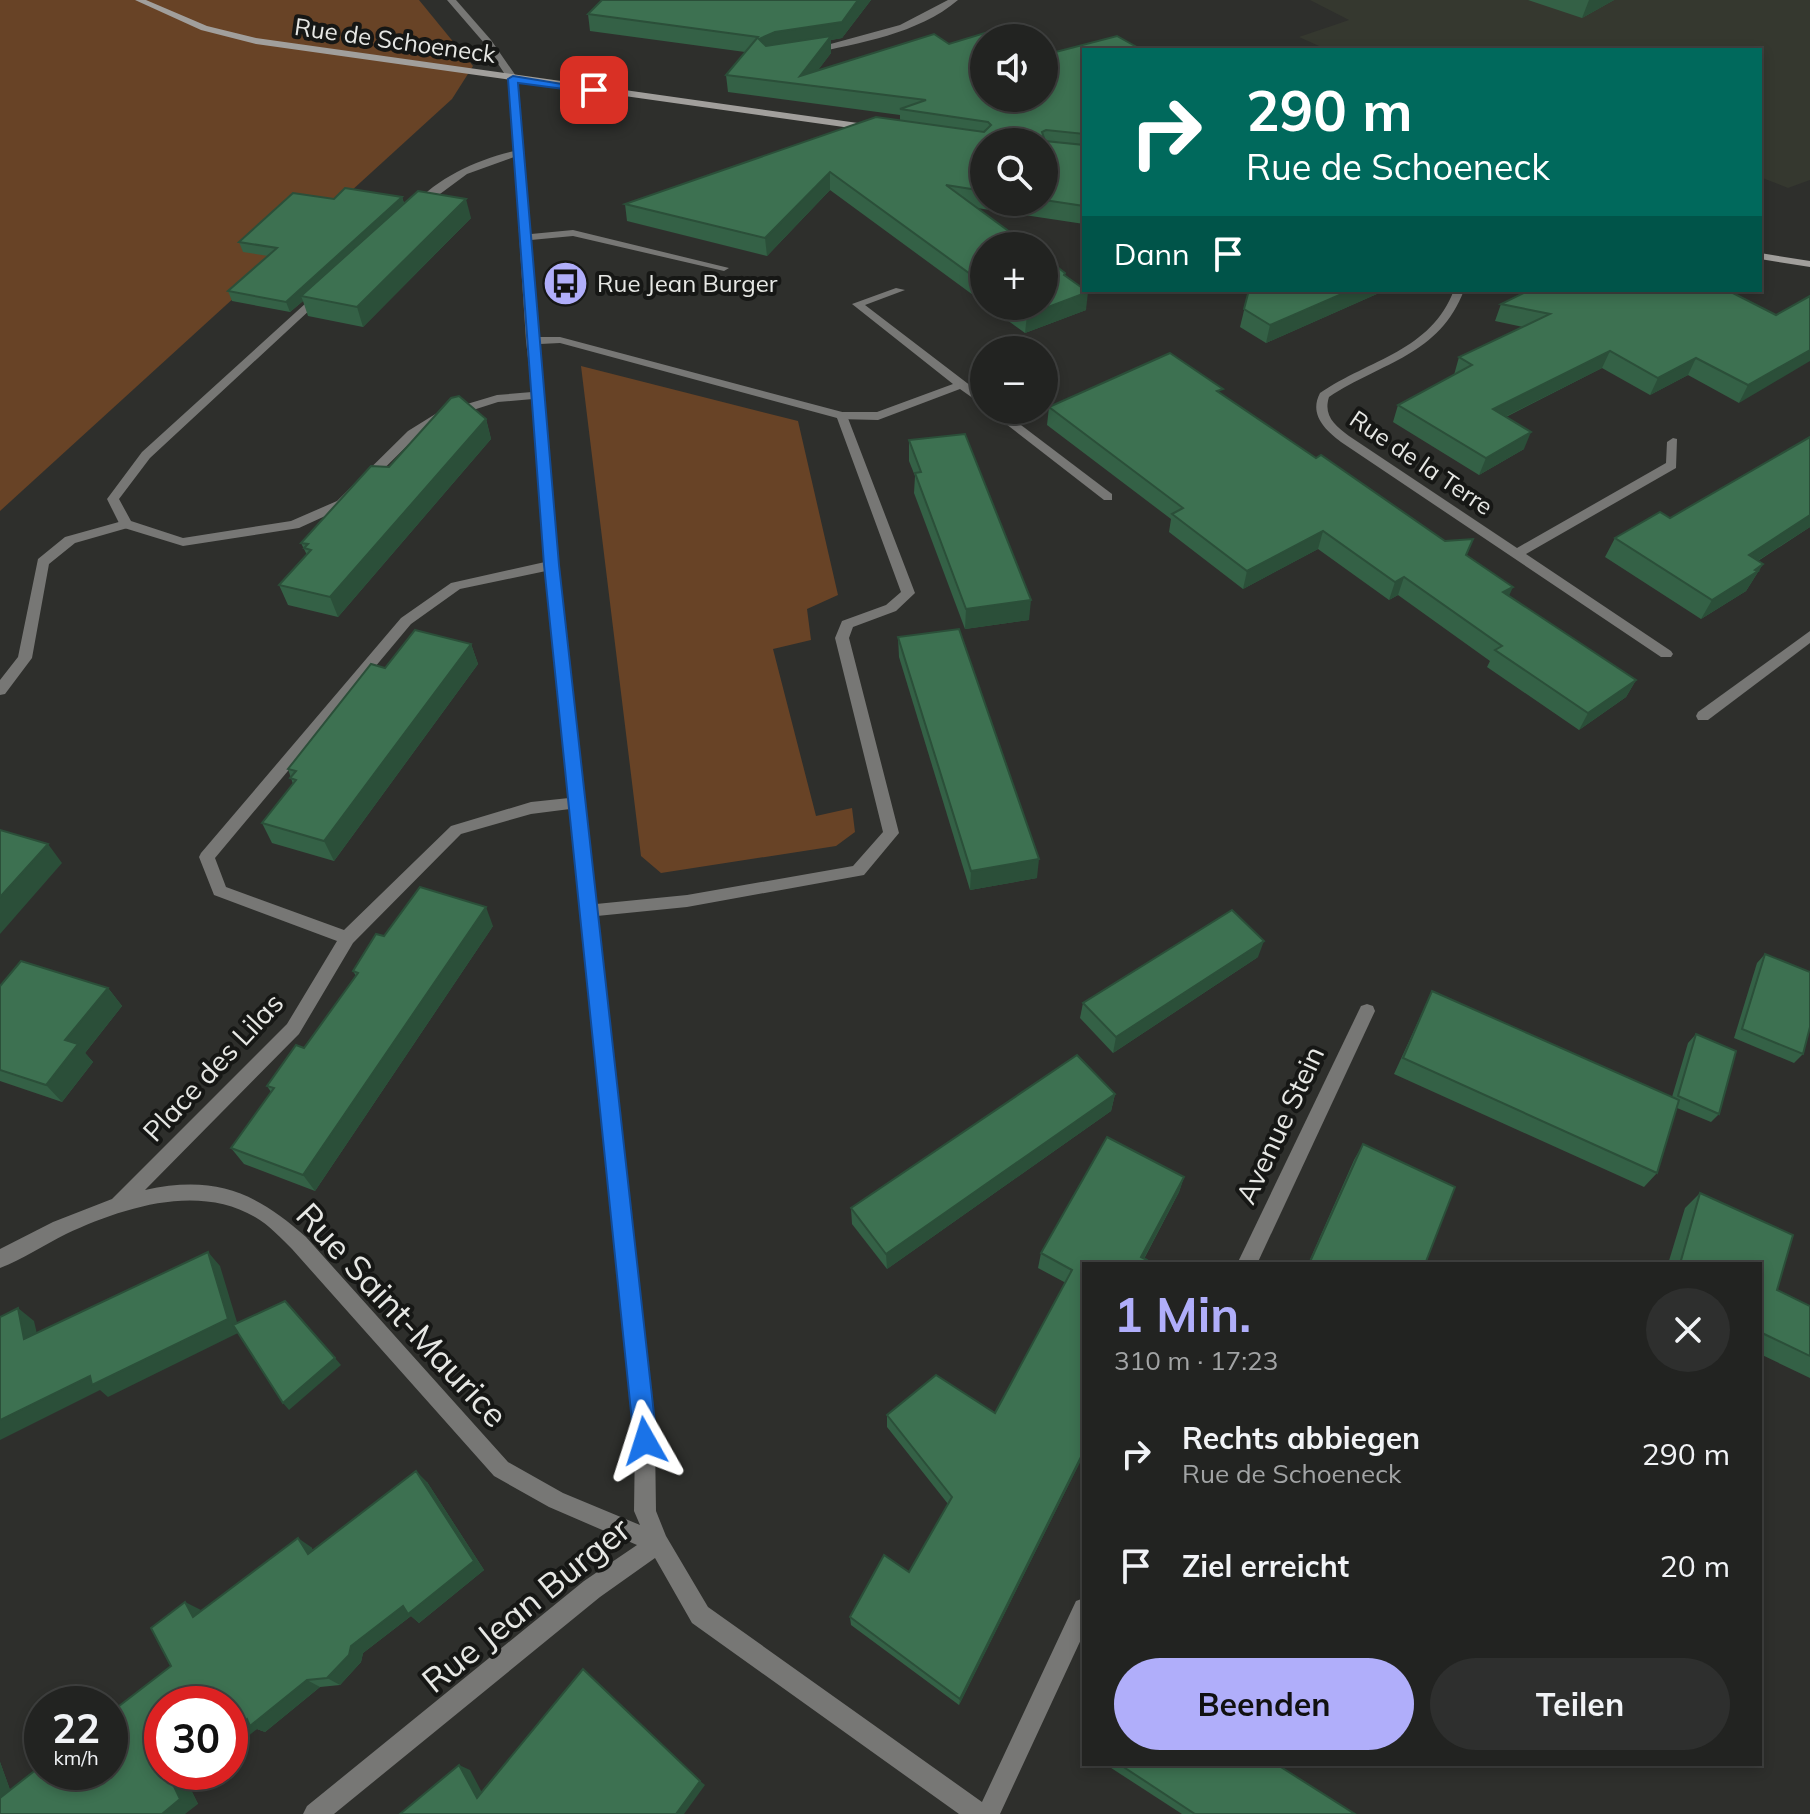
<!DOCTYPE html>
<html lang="de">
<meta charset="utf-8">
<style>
:root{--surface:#222321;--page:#2e2f2e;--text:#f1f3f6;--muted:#a2a4a5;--line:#3f403f;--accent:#b0aefa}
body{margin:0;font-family:Mulish,sans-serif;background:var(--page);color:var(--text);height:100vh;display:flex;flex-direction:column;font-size:30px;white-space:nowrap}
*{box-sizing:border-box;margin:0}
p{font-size:26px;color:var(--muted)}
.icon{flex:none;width:44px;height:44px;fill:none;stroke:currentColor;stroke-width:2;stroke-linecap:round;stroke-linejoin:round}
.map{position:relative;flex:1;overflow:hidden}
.side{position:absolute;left:1082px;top:1262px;width:680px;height:504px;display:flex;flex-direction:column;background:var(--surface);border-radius:0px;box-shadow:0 4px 12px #0003,0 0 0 2px var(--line)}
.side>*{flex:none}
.hud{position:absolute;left:1082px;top:48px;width:680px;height:244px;border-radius:0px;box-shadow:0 4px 12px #0003,0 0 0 2px var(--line);background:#00695c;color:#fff;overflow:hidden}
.controls{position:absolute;left:970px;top:24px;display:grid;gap:16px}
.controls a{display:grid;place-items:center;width:88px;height:88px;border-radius:50%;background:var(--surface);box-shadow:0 4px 12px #0003,0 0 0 2px var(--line);font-size:40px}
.speed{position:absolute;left:24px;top:1686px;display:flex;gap:16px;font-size:40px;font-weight:700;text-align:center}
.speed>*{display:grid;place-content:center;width:104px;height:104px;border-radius:50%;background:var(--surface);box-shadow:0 4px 12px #0003,0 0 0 2px var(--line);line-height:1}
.speed small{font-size:20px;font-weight:400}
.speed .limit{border:12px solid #d22;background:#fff;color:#111}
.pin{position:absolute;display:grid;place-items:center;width:68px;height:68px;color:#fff;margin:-34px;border-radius:16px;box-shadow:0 4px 12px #0006}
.me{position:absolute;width:88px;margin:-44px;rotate:354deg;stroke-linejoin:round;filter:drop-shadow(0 0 6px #0008)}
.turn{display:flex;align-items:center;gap:28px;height:168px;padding:0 32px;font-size:36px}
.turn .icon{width:104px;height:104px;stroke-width:2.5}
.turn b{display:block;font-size:56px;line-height:68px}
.then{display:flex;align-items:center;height:76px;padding:0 32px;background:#0003;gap:16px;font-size:30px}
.round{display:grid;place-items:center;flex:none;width:84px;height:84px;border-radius:42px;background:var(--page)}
.head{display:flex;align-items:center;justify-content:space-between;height:136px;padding:0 32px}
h1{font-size:48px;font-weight:700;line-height:60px;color:var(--accent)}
.cta{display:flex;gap:16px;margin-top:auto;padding:16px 32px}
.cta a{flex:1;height:92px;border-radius:48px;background:var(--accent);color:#111;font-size:32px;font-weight:700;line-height:92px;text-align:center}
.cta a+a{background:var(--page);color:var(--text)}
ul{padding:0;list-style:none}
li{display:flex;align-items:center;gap:24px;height:112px;padding:0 32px}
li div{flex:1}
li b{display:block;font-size:30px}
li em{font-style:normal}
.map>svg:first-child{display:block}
.built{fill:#35382f}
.green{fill:#684326}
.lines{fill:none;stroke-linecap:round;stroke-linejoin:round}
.service{fill:#777775;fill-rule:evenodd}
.minor{fill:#777775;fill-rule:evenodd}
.secondary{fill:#a19f9c;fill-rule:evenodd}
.wall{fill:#346146;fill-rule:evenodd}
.shaded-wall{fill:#2b4f39}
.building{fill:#3d7151;stroke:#2b4f39;stroke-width:2}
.route{fill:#1a73e8;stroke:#114b97;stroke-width:2}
.labels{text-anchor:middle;stroke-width:8;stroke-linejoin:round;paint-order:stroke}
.far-street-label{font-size:24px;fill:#e6e7e4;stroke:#161715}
.far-poi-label{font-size:24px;fill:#e6e7e4;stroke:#161715;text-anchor:start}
.street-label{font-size:28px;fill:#e6e7e4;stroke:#161715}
.near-street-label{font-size:34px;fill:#e6e7e4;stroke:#161715}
</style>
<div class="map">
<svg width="1810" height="1814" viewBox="0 0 1810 1814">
<rect width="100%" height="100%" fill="#2e2f2c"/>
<polygon class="built" points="1310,0 1810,0 1810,180 1788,188 1760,177 1760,50 1328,50 1299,37 1349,20"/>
<g class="green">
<polygon points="0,0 419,0 473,66 452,99 0,511"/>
<polygon points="581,366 798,421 838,595 807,609 811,640 773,649 816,816 852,808 855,832 836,846 661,873 641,856"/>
</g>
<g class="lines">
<g class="service">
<polygon points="896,288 905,290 865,305 984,396 984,406 960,389 878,420 838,419 836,416 842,412 877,412 953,384 852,304"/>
<polygon points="988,410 1001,410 1112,494 1112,500 1104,500"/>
<polygon points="126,520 131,521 131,527 75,543 49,564 32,658 5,694 0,695 0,680 18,657 38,559 65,537"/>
<polygon points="1810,631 1810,643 1708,720 1698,720 1696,716 1698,712"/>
</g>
<g class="minor">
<path d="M447 0H456L491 40 518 79 531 234 573 230 729 268 724 271 573 236 531 240 539 337H560L846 413 915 593 896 611 853 627 849 638 899 833 864 875 687 907 597 916 655 1441 656 1511 666 1536 708 1607 982 1802 1076 1601 1084 1598V1633L1000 1814H959L692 1623 655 1558 600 1597 334 1814H303L307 1806 584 1581 637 1545 549 1507 494 1476 292 1249C281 1238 269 1225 255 1217 197 1183 122 1208 66 1234 44 1245 23 1259 0 1268V1249L53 1222 112 1199 287 1024 337 941 214 895 199 857 201 853 401 618 451 583 545 562 533 399 498 402 445 419 416 437 345 507 299 528 183 546 121 527 107 499 142 452 317 293 326 295 150 458 119 499 131 521 183 538 291 521 337 501 408 431 437 413 497 395 532 392 526 341 514 157 467 174 421 208 412 206C439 177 476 160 514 151L508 79 485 44ZM560 343 837 418 901 592 886 605 842 621 835 638 883 832 853 866 687 895 596 904 559 565 540 344ZM546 571 569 798 531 802 451 826 344 930 226 887 215 858 411 624 460 589ZM570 809 635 1441 634 1511 640 1525 563 1493 508 1462 306 1237C255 1191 213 1175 145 1190L299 1034 353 943 461 834 531 814Z"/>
<path d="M948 0H958C918 34 859 43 809 54L805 51 900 25Z"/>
<path d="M1454 290H1464C1440 355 1382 362 1329 397 1323 416 1335 425 1349 436L1517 548 1666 463 1667 442 1673 438 1677 439 1676 468 1526 554 1671 651 1673 654 1671 657H1661L1341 442C1324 429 1309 414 1320 393 1370 359 1431 351 1454 290Z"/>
<polygon points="1367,1004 1373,1006 1375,1011 1257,1264 1237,1264 1361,1006"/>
</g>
<g class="secondary">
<polygon points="135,0 146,0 207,26 256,38 872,125 877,128 872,131 256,44 201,30"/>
<polygon points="1760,253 1810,261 1810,267 1760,259"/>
</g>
</g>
<g class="wall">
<path d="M602 0H871L842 38 831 40V53L818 70 984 98 1084 50V224L977 208 984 246V303L830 190 767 256 627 221 625 204 900 121V115L728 92 726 75 745 52 590 31 588 14ZM984 142H1044V202H984Z"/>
<polygon points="1528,0 1614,0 1582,18"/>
<polygon points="402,197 404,203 471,218 363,327 308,316 303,301 290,312 232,301 228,291 268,256 243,252 239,242 334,199"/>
<polygon points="1065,276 1086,310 1025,333 988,306 1044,306"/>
<polygon points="1249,290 1381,290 1379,293 1266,343 1240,327"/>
<polygon points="1810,296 1739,403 1688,375 1650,395 1602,368 1506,417 1524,449 1479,475 1393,422 1398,405 1454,375 1459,357 1523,327 1495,321 1501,304 1776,315"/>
<polygon points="1222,394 1316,458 1466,555 1508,596 1636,680 1626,697 1579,730 1487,667 1490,661 1398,595 1389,600 1318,549 1243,589 1169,532 1171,519 1047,425 1049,407"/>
<polygon points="486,419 491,439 338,617 288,605 279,585 307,555 301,543 389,467"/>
<polygon points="1810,437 1810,527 1758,561 1763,564 1746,591 1701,619 1605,557 1615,538 1670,518"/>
<polygon points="909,440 1029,620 965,629 914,493 915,476 909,461"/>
<polygon points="898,637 1037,878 970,890 899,657"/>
<polygon points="471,644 478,664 334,861 272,843 262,823 293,784 288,769 385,668"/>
<polygon points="493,926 315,1191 244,1164 231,1148 271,1092 267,1086 304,1048 356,976 353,971 384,936"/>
<polygon points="1765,954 1803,1054 1794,1063 1734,1038 1757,963"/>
<polygon points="1258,957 1113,1053 1080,1018 1083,1003"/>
<polygon points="0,986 108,988 122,1006 85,1053 93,1062 62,1102 0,1081"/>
<polygon points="1432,991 1672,1097 1688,1043 1696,1034 1719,1114 1711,1122 1677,1108 1657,1173 1644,1187 1394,1074"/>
<polygon points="1115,1094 1111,1111 887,1269 852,1224 851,1208"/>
<polygon points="1363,1144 1425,1264 1308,1264 1354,1160"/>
<polygon points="1184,1177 1179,1192 1144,1259 1084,1264 1084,1454 959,1705 851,1625 850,1617 909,1572 948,1504 887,1427 887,1415 995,1413 1066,1283 1038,1268 1041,1253"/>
<polygon points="1700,1193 1793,1235 1777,1290 1810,1306 1810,1378 1760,1354 1760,1264 1668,1264 1685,1208"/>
<polygon points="427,1482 484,1570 419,1623 411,1616 363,1653 361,1662 340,1685 320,1687 265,1732 257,1729 162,1772 204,1772 188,1784 198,1804 0,1814 0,1762 10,1790 171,1666 202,1611 311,1547 313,1550"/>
<polygon points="1105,1764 1276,1764 1355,1814 1182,1814"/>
</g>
<g class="shaded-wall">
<polygon points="858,0 871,0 842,38 831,40 831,53 807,85 760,56 759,39"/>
<polygon points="1589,0 1614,0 1582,18"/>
<polygon points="830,172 830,190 767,256 765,238"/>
<polygon points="402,197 405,207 301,296 303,301 290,312 286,302"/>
<polygon points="466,199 471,218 363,327 357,307"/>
<polygon points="1351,290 1381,290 1379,293 1266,343 1270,325"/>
<polygon points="1088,292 1086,310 1025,333 1027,315"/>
<polygon points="1810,350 1810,361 1739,403 1748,385"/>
<polygon points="1610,351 1602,368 1487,426 1493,409"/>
<polygon points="1696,358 1688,375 1650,395 1658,378"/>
<polygon points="486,419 491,439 338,617 330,597"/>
<polygon points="1531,432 1524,449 1479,475 1486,458"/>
<polygon points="1810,515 1810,527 1737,574 1749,555"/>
<polygon points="1323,531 1318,549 1243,589 1247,571"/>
<polygon points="1763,564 1746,591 1701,619 1712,600"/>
<polygon points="1404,577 1398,595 1389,600 1395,582"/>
<polygon points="1513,587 1505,605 1503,592"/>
<polygon points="1031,600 1029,620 965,629 966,609"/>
<polygon points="471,644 478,664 334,861 324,841"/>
<polygon points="1636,680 1626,697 1579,730 1588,713"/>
<polygon points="48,844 62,863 0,934 0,897"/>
<polygon points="1039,859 1037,878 970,890 971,871"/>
<polygon points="486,907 493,926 315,1191 303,1175"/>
<polygon points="1264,941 1258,957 1113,1053 1116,1037"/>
<polygon points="108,988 122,1006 85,1053 93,1062 62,1102 46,1085 65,1040"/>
<polygon points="1115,1094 1111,1111 887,1269 886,1254"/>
<polygon points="1184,1177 1179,1192 1141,1264 1141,1257"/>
<polygon points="208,1252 220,1266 240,1332 108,1397 100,1390 0,1440 0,1420"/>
<polygon points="18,1308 34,1321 41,1351 24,1339"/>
<polygon points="292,1308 341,1365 289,1410 283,1403"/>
<polygon points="1084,1451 1084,1454 959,1705 960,1699"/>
<polygon points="416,1471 427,1482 484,1570 419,1623 411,1616 363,1653 361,1662 340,1685 327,1678 351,1646"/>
<polygon points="298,1538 311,1547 320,1564 308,1554"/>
<polygon points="185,1602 201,1610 193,1617"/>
<polygon points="307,1680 320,1687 265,1732 257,1729 230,1751 230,1733 247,1719"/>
<polygon points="0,1762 16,1806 0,1803"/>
<polygon points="459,1765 470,1770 487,1802 477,1798"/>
<polygon points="181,1772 204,1772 188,1784 198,1804 185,1814 162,1814 171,1780"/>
<polygon points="700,1781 705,1785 684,1814 676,1814"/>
</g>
<g class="building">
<polygon points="602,0 858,0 842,22 775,32 759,39 766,46 831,36 800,76 934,34 949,44 988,32 997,38 984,38 984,98 1044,98 1044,55 1117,36 1142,50 1084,50 1084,134 1046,130 1042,132 1045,141 1084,145 1084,206 1044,200 1044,142 984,142 984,191 946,185 1029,246 984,246 984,284 830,172 765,238 625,204 876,117 984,132 991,125 988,122 900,109 926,100 726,75 758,37 588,14"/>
<polygon points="345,188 402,197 286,302 228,291 277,248 239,242 293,193 334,199"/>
<polygon points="418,191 466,199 357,307 301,296"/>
<polygon points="1044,257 1065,273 1064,275 1088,292 1027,315 1014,306 1044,306"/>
<polygon points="1249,290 1351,290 1270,325 1244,309"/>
<polygon points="1530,290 1727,290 1776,315 1810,296 1810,350 1748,385 1696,358 1658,378 1610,351 1493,409 1531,432 1486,458 1398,405 1472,365 1459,357 1550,314 1501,304"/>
<polygon points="1170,353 1223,389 1217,391 1316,458 1321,455 1445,541 1473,539 1466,555 1513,587 1503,592 1636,680 1588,713 1495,650 1502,646 1404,577 1395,582 1323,531 1247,571 1172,514 1183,508 1049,407"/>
<polygon points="459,396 486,419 330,597 279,585 311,550 304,548 308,544 301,543 371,466 389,467 451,398"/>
<polygon points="965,434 1031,600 966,609 915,473 921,472 909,440"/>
<polygon points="1810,437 1810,515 1749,555 1763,564 1755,570 1758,571 1712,600 1615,538 1660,512 1670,518"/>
<polygon points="959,629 1039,859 971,871 898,637"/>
<polygon points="415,630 471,644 324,841 262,823 296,780 290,778 296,771 288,769 371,664 385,668"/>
<polygon points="0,830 48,844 0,897"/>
<polygon points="420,887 486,907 303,1175 231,1148 274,1088 267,1086 296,1045 304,1048 358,973 353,971 376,934 384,936"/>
<polygon points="1232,910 1264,941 1116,1037 1083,1003"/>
<polygon points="1765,954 1810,972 1810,1027 1803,1054 1742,1029"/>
<polygon points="21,961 108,988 65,1040 78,1044 46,1085 0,1070 0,986"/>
<polygon points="1432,991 1679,1100 1657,1173 1403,1058"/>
<polygon points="1696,1034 1736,1051 1719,1114 1678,1096"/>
<polygon points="1077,1055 1115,1094 886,1254 851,1208"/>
<polygon points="1107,1137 1184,1177 1141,1257 1147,1260 1145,1264 1084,1264 1084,1451 960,1699 850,1617 884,1555 909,1572 952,1497 887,1415 936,1375 995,1413 1072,1270 1041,1253"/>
<polygon points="1363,1144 1455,1187 1425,1264 1309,1264"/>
<polygon points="1700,1193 1793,1235 1777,1290 1810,1306 1810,1356 1760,1332 1760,1264 1680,1264"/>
<polygon points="208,1252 228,1319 92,1385 90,1376 0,1420 0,1317 18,1308 24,1339"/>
<polygon points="285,1301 335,1358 283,1403 233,1325"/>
<polygon points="416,1471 474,1561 408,1614 403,1606 351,1646 349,1655 327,1678 307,1680 250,1726 247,1719 230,1733 230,1704 162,1704 162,1772 181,1772 171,1780 180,1799 162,1814 0,1814 0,1798 42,1765 42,1772 110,1772 110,1713 171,1666 151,1628 185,1602 193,1617 298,1538 308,1554"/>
<polygon points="583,1669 700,1781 676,1814 400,1814 459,1765 477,1798"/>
<polygon points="1119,1764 1276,1764 1355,1814 1195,1814"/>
</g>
<polygon class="route" points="513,76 599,90 594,93 518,83 559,565 657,1441 654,1449 645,1453 637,1449 634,1441 544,565 508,79"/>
<defs>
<symbol id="bus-disc" viewBox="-11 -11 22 22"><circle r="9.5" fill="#b0aefa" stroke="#161715"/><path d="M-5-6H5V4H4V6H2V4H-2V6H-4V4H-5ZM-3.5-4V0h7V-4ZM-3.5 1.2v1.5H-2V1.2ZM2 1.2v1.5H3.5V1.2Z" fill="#111"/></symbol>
</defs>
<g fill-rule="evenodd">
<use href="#bus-disc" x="540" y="258" width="51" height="51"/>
</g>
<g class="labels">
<g class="far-street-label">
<text transform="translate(395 41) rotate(8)" y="8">Rue de Schoeneck</text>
<text transform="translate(1421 463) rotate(34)" y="8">Rue de la Terre</text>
</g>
<g class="far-poi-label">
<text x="597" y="292">Rue Jean Burger</text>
</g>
<g class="street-label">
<text transform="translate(213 1067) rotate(-47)" y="10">Place des Lilas</text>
<text transform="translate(1280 1125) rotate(-65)" y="10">Avenue Stein</text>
</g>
<g class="near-street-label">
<text transform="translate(402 1315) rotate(47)" y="12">Rue Saint-Maurice</text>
<text transform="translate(526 1605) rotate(-39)" y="12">Rue Jean Burger</text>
</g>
</g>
</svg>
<div class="controls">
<a><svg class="icon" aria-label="sound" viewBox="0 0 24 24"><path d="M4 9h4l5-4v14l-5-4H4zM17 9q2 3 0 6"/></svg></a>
<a><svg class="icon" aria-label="search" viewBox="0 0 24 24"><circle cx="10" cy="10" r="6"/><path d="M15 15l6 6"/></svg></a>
<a>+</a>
<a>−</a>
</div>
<div class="speed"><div>22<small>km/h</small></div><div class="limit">30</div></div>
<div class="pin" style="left:594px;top:90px;background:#d93025"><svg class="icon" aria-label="arrive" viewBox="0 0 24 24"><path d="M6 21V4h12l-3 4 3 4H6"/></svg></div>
<svg class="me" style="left:645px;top:1441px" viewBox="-20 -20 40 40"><path d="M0-17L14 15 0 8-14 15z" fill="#1a73e8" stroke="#fff" stroke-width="4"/></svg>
<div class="hud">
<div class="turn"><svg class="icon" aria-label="right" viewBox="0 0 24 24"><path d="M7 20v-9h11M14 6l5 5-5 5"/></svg><div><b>290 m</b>Rue de Schoeneck</div></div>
<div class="then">Dann<svg class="icon" aria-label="arrive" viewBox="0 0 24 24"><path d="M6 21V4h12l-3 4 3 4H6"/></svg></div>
</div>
<section class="side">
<div class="head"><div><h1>1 Min.</h1><p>310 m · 17:23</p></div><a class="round"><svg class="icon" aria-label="close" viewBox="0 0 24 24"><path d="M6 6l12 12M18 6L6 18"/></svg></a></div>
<ul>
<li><svg class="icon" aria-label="right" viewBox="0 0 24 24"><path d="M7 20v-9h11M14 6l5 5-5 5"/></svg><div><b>Rechts abbiegen</b><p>Rue de Schoeneck</p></div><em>290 m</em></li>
<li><svg class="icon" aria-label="arrive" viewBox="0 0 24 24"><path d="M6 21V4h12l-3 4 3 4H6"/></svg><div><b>Ziel erreicht</b></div><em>20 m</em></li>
</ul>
<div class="cta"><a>Beenden</a><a>Teilen</a></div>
</section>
</div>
